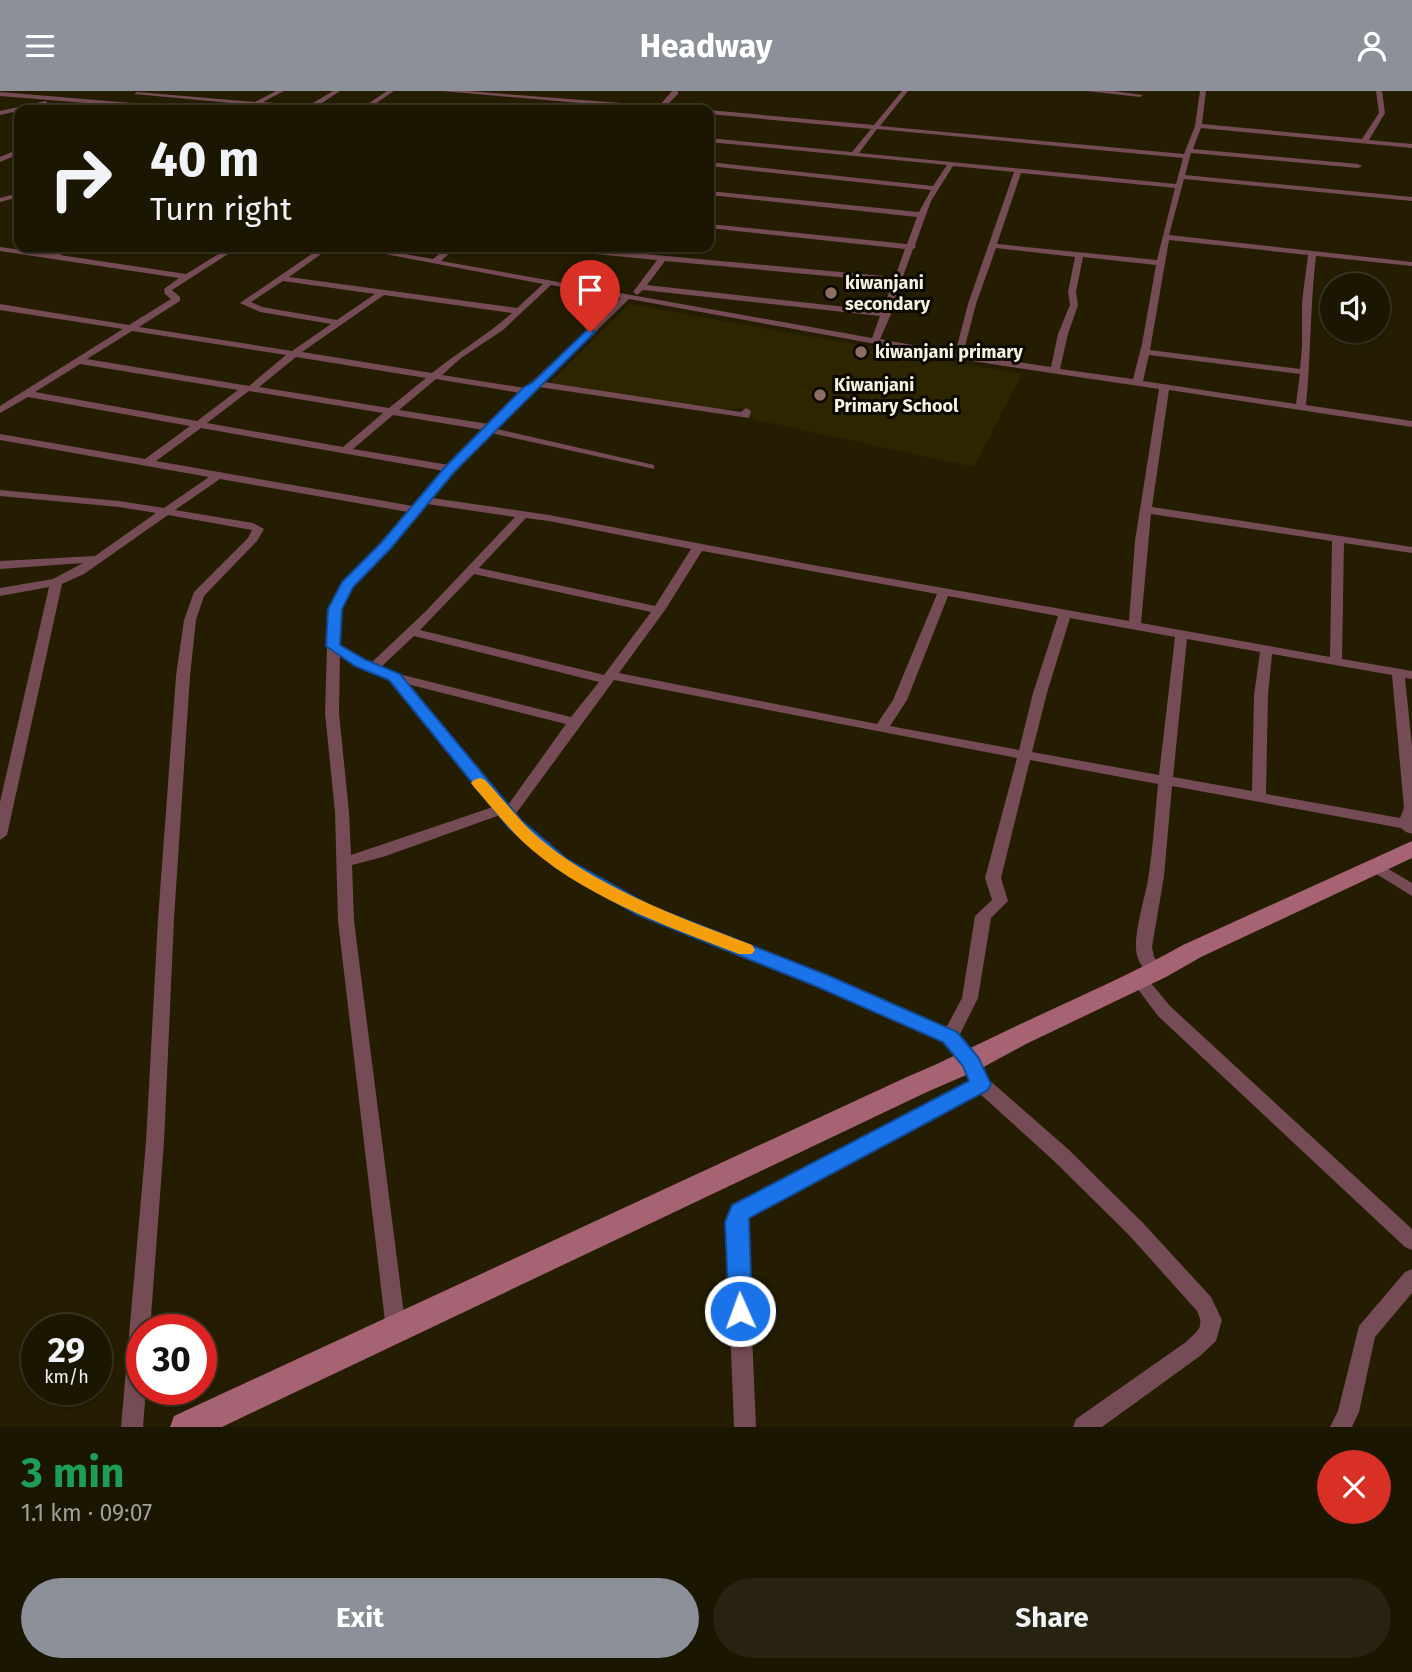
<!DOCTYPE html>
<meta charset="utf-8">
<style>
:root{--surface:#1b1601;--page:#282310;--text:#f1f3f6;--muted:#a09f99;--line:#393523;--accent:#8c9099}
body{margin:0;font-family:"Fira Sans",sans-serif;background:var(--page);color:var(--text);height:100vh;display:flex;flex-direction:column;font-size:26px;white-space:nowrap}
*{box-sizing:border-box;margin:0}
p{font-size:23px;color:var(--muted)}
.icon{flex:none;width:38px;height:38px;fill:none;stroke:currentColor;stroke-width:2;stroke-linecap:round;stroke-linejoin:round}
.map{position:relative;height:1336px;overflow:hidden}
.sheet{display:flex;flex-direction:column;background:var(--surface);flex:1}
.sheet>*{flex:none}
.guide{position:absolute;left:14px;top:14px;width:700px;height:147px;border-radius:14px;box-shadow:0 2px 5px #0004,0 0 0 2px var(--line);background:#1b1601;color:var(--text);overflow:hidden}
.controls{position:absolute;left:1320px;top:182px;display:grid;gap:14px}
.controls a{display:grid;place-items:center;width:70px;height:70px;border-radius:50%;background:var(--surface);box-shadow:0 2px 5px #0004,0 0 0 2px var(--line);font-size:35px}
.speed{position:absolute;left:21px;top:1223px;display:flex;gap:14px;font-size:35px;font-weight:700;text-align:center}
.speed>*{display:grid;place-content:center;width:91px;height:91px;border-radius:50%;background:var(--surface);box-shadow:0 2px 5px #0004,0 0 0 2px var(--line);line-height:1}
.speed small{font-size:18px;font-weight:400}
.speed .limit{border:10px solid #d22;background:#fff;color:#111}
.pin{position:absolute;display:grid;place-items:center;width:60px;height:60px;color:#fff;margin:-72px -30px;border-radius:50% 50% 50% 0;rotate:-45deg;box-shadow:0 0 7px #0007}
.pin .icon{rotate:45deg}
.me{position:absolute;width:77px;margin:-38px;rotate:358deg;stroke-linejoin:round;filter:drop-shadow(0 0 5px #0008)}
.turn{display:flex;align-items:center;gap:24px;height:147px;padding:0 21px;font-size:32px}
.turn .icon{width:91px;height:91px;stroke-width:2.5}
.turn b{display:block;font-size:49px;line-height:60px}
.round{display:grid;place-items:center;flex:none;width:74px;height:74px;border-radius:37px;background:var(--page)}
.head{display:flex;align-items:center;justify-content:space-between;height:119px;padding:0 21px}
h1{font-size:42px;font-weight:700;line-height:52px;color:#1e9e55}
.cta{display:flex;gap:14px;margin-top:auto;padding:14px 21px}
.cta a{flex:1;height:80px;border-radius:42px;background:var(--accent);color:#fff;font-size:28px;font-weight:700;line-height:80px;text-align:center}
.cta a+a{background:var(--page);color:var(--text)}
header{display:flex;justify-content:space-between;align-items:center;height:91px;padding:0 21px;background:var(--accent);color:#fff;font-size:32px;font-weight:700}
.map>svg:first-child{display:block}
.built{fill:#2d2500}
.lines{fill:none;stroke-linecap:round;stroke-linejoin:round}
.street{fill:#754b55;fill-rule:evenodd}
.secondary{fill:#a66374;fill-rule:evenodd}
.route{fill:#1a73e8;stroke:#114b97;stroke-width:2}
.slow{fill:#f59e0b}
.education-dot{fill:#8d6e63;stroke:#0a0801;stroke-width:2.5}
.labels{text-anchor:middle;stroke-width:6;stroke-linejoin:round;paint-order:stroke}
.far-poi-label{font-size:18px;font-weight:bold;fill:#f5f1e0;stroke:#0a0801;text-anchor:start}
</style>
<header><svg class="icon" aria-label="menu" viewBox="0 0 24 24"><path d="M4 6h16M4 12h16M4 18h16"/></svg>Headway<svg class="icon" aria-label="person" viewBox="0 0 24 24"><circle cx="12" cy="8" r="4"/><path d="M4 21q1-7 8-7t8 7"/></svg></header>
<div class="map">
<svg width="1412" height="1336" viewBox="0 0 1412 1336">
<rect width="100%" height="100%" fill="#241d01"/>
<polygon class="built" points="629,213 1022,283 974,376 775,333 756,329 741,317 724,319 550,292"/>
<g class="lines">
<g class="street">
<polygon points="276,0 284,0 263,11 308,15 333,0 340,0 316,16 337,19 309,19 134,3 137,1 255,11"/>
<polygon points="387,0 394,0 366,19 359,19"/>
<polygon points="441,0 468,0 659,15 672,0 678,0 678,3 666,15 693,19 660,19"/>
<path d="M902 0H908L880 35 1184 63 1195 35 1200 0H1206L1202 33 1362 48 1379 22 1376 0H1382L1385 22 1369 49 1412 53V57L1201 37 1193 58 1358 73 1362 75 1358 77 1191 62 1185 84 1412 106V110L1184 88 1169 144 1412 171V175L1316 165C1310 215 1311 264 1306 314L1412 330V336L1169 299 1152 416 1412 456V462L1344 452 1342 568 1412 580V588L1405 587 1412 655V743L1406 741 1401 737 1172 695 1164 785 1152 856 1154 866 1165 880 1163 884C1148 889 1137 872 1136 858 1135 838 1144 810 1148 789 1153 757 1155 725 1158 693L1030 669 1001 787 1008 810 991 827 978 907 959 945 977 966 988 988 1068 1058 1143 1132 1211 1206 1222 1229 1216 1250 1200 1265 1102 1336H1073L1076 1328 1186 1251C1198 1239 1205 1237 1197 1220L1129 1144 1054 1070 979 1002 747 1126 756 1336H734L726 1131 732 1115 971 990 964 975 944 951 814 893 639 824 556 776 510 736 500 724 383 766 352 774 354 830 406 1239 403 1246 396 1249 389 1246 386 1239 338 830 335 721 325 622 327 555 329 518 341 494 408 421 220 388 175 419 253 432 264 438 257 450 204 505 196 529 190 585 174 828 164 1051 150 1239H142V1298H146L143 1336H121L146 1051 158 828 176 585 184 529 194 501 248 447 252 439 168 424 84 483 62 493 7 744 0 749V711L49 496 0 505V497L53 488 83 472 0 478V470L95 465 156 422 119 416 0 405V399L119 410 164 417 209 386 0 349V343L145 368 190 335 28 306 0 322V315L123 238 0 219V213L129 234 171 208 165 203 164 198 179 187 0 160V156L50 163 65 156H75L60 164 186 183 230 156H239L172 199 180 206V210L139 236 292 260 331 233 260 221 240 212 322 156H331L289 186 517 217 543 193 348 156H364L433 168 448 156H456L441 170 872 247 880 225 643 199 637 204 633 201 657 169 545 158 541 156H568L895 186 905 158 709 137V133L907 153 917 126 709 104V100L919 121 931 99 709 75V71L933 95 947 74 709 51V47L852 61 871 38 709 23 708 19 874 34ZM877 38 1183 67 1176 93 859 62ZM953 75 1014 81 968 213 956 259 955 262 880 248 891 223 890 221 913 158 916 156 915 154 931 110ZM1021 82 1175 97 1157 169 997 153ZM1169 149 1308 164 1302 211V256L1300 278 1150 259ZM996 157 1075 166 1068 201 1070 214 1058 243 1051 276 963 263 976 213ZM1083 166 1156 174 1142 253 1133 288 1060 278 1068 243 1078 214 1076 201ZM665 170 893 191 882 220 647 194ZM283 190 375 203 337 229 262 216 251 211ZM551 194 621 207 525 297 442 284 461 267 503 239ZM384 204 512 222C487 244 458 261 432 282L302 261ZM629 208 958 268 1159 298 1135 450 1129 530 813 474 549 424 432 407 491 342 654 378V374L497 338 539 296 749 327 751 320 746 317 741 321 544 291ZM132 240 286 264 249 295 87 268ZM1149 264 1300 283 1296 313 1143 290ZM296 266 426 287 389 317 259 296ZM80 273 238 299 197 330 35 301ZM436 288 520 302 489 333 399 319ZM249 300 383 322 343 356 207 332ZM393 324 484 339 449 374 353 358ZM201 337 444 380 418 407 413 415 156 370ZM427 413 515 426 425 521 371 572 340 554 341 518 352 495 390 456ZM1151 423 1332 450 1330 566 1141 532ZM526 427 549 430 691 458 655 515 479 477ZM702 460 937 503 893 609 877 633 619 582 665 519ZM474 483 651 521 604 584 420 539ZM948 505 1058 525 1033 602 1019 659 890 635 907 609ZM1070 527 1175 546 1159 684 1032 661 1047 602ZM414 545 599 591 571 626 399 583 381 576ZM1187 548 1260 561 1254 604 1252 700 1173 686ZM1272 563 1392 584 1404 717 1400 727 1266 703 1268 604ZM340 565 367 581 389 589 493 716 351 764 349 721 339 622ZM614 589 1017 667 985 787 992 809 975 825 962 907 946 937 826 885 651 816 566 768 520 730 515 724ZM407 593 566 633 508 714Z"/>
<polygon points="1086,0 1113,0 1143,4 1140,6"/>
<polygon points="0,1 192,17 195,19 172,19 0,5"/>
<polygon points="46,10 48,13 0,24 0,20"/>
<polygon points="19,58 19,63 0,71 0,66"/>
<polygon points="19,102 19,106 0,111 0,107"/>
<polygon points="1375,770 1412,792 1412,805 1370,779 1367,775 1370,771"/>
<polygon points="1139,883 1145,885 1170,915 1412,1138 1412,1159 1405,1156 1158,925 1131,889 1133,885"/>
<polygon points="1412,1178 1412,1202 1375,1246 1359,1321 1352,1336 1330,1336 1338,1320 1359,1235 1405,1181"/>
</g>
<path class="secondary" d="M1412 750V767L1201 866 1166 886 1026 953 980 978 927 1001 222 1336H170L174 1325 909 985C948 969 986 949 1025 931 1078 906 1132 883 1183 854Z"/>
</g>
<polygon class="route" points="587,239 595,241 455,380 391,457 353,496 342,518 340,554 366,569 400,583 521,729 567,768 651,815 827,884 957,941 978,966 991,993 988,999 749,1127 752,1220 749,1228 740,1231 732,1228 729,1220 725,1131 732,1114 969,990 963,975 943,951 813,894 638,824 555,776 509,737 389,589 355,575 326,555 328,518 342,491 381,452 446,375 523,297 533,291"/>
<path class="slow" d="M480 687 485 689C501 706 516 725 532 741 591 795 679 826 752 854L755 859 752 863H739C666 835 578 804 520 748 504 732 489 713 474 696L471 692 474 689Z"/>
<g class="education-dot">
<circle cx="831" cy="202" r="7"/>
<circle cx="861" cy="261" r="7"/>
<circle cx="820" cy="304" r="7"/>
</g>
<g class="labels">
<g class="far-poi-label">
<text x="845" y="198">kiwanjani<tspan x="845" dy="21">secondary</tspan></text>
<text x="875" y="267">kiwanjani primary</text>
<text x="834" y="300">Kiwanjani<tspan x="834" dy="21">Primary School</tspan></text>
</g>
</g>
</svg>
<div class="controls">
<a><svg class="icon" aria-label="sound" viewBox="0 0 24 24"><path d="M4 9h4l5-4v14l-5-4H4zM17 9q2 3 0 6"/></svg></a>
</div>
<div class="speed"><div>29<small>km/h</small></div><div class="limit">30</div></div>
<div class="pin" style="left:590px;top:241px;background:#d93025"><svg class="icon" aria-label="arrive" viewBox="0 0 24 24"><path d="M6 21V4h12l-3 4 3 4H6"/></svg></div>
<svg class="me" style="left:740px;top:1220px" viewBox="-20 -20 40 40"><circle r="17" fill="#1a73e8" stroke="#fff" stroke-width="3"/><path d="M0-11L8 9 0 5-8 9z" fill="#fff"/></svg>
<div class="guide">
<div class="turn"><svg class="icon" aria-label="right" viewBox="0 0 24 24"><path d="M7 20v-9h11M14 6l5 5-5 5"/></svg><div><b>40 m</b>Turn right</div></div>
</div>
</div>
<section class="sheet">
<div class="head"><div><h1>3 min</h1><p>1.1 km · 09:07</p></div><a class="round" style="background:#d93025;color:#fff"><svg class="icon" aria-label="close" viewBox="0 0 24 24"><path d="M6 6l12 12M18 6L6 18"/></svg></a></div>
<div class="cta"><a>Exit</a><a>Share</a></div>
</section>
